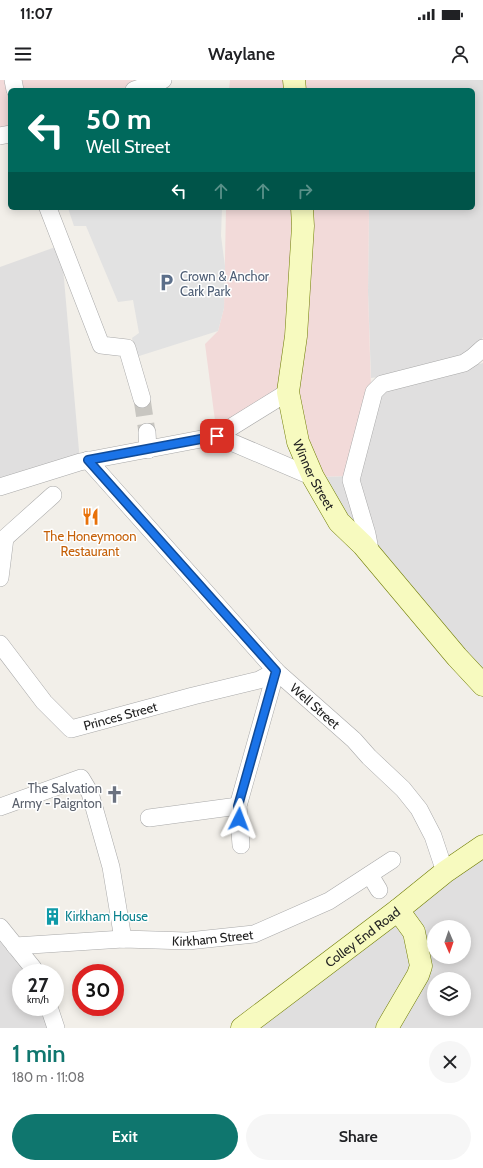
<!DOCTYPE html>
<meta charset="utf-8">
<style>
:root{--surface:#fff;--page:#f6f6f6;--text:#202124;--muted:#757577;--accent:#0f766e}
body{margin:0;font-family:Cabin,sans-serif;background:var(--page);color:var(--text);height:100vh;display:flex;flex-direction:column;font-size:15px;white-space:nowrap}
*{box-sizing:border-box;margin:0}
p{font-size:13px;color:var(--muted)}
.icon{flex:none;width:22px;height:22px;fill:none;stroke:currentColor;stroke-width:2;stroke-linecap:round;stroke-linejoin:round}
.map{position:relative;height:948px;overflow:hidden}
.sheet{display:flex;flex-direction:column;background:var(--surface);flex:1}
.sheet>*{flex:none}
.hud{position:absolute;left:8px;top:8px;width:467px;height:122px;border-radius:6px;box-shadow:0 2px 10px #0003;background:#00695c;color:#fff;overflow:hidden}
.needle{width:26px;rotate:178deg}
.fabs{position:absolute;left:427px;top:840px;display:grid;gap:8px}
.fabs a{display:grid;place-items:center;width:44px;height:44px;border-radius:50%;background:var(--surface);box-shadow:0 2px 10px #0003;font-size:20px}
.speed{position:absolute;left:12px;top:884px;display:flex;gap:8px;font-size:20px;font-weight:700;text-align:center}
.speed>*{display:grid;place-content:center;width:52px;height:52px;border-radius:50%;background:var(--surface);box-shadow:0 2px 10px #0003;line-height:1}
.speed small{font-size:10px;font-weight:400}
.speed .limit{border:6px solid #d22;background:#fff;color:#111}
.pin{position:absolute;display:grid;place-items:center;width:34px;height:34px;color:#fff;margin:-17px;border-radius:8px;box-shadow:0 2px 6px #0006}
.me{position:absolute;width:44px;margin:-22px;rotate:3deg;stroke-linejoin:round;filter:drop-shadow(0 0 3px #0008)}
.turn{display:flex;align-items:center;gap:14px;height:84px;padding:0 12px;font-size:18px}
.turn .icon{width:52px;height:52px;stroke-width:2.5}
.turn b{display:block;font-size:28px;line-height:34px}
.lanes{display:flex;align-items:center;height:38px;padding:0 12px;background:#0003;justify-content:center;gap:20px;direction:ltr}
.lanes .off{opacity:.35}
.round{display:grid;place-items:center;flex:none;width:42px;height:42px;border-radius:21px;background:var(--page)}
.overview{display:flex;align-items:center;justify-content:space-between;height:68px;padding:0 12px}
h1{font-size:24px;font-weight:600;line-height:30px;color:var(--accent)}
.primary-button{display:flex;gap:8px;margin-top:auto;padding:8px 12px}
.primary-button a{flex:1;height:46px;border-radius:24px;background:var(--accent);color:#fff;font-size:16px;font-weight:600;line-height:46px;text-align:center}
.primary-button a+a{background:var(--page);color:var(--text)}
.status{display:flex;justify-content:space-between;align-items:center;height:28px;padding:0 20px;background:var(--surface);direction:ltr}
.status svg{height:11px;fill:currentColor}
header{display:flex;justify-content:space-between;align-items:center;height:52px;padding:0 12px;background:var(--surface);font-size:18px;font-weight:600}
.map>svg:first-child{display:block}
.residential{fill:#e0dfdf;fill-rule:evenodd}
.commercial{fill:#f2dad9}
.parking{fill:#e2e2e2}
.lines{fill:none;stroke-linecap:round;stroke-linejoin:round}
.street-tunnel{stroke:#c8c6c1;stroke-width:17;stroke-dasharray:17 8;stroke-linecap:butt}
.street-casing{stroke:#a9a9a9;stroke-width:18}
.secondary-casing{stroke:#707d05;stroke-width:23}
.street{stroke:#fff;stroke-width:17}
.secondary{stroke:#f7fabf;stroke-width:22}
.route-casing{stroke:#114b97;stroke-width:10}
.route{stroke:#1a73e8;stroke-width:7}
.labels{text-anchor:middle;stroke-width:3;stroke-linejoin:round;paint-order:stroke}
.service-label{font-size:13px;fill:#4e5e75;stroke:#fff;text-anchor:start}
.street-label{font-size:13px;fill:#222;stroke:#fff}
.food-label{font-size:13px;fill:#c56008;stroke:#fff}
.worship-label{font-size:13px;fill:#5b616d;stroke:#fff;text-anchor:end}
.culture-label{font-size:13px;fill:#0d838f;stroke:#fff;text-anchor:start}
</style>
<div class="status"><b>11:07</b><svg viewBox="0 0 49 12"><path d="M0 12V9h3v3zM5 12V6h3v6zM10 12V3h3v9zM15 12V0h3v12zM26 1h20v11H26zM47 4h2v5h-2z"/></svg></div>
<header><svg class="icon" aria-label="menu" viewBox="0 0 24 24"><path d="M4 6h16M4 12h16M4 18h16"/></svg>Waylane<svg class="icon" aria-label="person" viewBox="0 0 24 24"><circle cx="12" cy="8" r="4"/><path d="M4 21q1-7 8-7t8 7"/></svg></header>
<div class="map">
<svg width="483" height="948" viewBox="0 0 483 948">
<rect width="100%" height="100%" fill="#f2efe9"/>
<g class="residential">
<polygon points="370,0 483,0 483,257 478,266 463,276 387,296 371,298 368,212 369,128 473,128 473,10 370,10"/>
<polygon points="61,165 80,382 0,407 0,187"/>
<polygon points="483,283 483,605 313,397 355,396 378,315 387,307 431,298"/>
<path d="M483 766V948H242ZM434 847H464V877H434ZM434 899H464V929H434Z"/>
<polygon points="0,847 36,893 21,893 21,927 49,927 56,948 0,948"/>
</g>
<g class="commercial">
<polygon points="0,0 163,0 134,10 10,10 10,54 0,56"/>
<polygon points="230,0 370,0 370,10 229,10"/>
<polygon points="226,128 369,128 368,212 371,309 347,396 313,397 288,312 217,356 205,264 218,251 224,228"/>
</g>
<polygon class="parking" points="68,128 222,128 221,156 225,186 224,228 218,251 136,277 132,258 139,253 133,220 118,222 86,146 74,146"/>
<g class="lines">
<polyline class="street-tunnel" points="142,319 147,352"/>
<defs>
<g id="street">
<polyline points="13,0 15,10"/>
<polyline points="134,10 163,0"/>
<polyline points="0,56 10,54"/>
<polyline points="48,128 101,265 127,268 142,319"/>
<polyline points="147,352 148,370"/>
<polyline points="217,356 313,397"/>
<path id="s1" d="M88 380 276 591 354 660 369 677 403 709 419 729 433 756 445 792"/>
<polyline points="0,407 80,382 217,356 288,312"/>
<polyline points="371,475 367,454 351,400 374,312 382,304 464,283 473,277 483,268"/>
<polyline points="0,498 5,458 53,415"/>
<path id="s2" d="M0 564 44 622 71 649 193 616 259 600 276 591"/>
<polyline points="0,727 81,698 90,713 111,787 123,859"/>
<polyline points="149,738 238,726"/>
<polyline points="241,765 238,726 276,591"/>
<polyline points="370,795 379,810"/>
<polyline points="0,847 33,888 36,893"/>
<path id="s3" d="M15 866 123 859 188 861 254 854 329 821 392 780"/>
<polyline points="49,927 56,948"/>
</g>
<g id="secondary">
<polyline points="294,0 295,10"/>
<path id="s4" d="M302 128 303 146 296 256 288 312 298 362 313 397 339 442 363 465 457 577 483 605"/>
<path id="s5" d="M242 948 398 830 445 792 483 766"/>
<polyline points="387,948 418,895 421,886 414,852 398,830"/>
</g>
</defs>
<use href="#street" class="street-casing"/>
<use href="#secondary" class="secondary-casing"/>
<use href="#street" class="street"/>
<use href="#secondary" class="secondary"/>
</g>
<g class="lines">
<defs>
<polyline id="route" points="217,356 88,380 276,591 238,726 239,739"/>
</defs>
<use href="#route" class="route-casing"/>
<use href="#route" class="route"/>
</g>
<defs>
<symbol id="parking-bare" viewBox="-9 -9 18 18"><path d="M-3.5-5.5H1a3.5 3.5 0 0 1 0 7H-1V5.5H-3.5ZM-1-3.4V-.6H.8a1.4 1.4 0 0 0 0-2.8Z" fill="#5c6f8a" stroke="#fff" stroke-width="2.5" paint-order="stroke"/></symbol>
<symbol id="restaurant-bare" viewBox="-9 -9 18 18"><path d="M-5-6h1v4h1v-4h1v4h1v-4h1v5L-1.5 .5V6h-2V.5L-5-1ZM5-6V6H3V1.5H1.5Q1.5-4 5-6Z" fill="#e8710a" stroke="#fff" stroke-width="2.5" paint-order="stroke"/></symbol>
<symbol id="church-bare" viewBox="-9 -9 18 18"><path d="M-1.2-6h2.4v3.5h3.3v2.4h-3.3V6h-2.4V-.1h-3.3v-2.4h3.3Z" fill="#6b7280" stroke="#fff" stroke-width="2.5" paint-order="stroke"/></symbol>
<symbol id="building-bare" viewBox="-9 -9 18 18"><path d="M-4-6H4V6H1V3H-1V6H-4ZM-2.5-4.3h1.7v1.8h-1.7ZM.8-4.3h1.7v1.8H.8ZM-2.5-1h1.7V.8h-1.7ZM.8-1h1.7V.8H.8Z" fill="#0f9aa8" stroke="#fff" stroke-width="2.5" paint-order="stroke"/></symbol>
</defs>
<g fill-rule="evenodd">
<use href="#parking-bare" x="154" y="190" width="25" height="25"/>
<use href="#restaurant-bare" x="78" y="424" width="25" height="25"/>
<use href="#church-bare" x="102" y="702" width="25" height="25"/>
<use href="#building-bare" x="40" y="824" width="25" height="25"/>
</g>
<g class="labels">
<g class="service-label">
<text x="180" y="201">Crown &amp; Anchor<tspan x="180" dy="15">Cark Park</tspan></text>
</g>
<g class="street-label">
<text dy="5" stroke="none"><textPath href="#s4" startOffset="272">Winner Street</textPath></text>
<text dy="5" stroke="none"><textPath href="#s1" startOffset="335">Well Street</textPath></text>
<text dy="5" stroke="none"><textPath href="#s2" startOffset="162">Princes Street</textPath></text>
<text dy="5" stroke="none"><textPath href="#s3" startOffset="198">Kirkham Street</textPath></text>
<text dy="5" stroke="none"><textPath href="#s5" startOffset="151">Colley End Road</textPath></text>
</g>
<g class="food-label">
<text x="90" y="461">The Honeymoon<tspan x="90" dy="15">Restaurant</tspan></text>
</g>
<g class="worship-label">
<text x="102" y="713">The Salvation<tspan x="102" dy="15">Army - Paignton</tspan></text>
</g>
<g class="culture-label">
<text x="65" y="841">Kirkham House</text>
</g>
</g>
</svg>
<div class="fabs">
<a><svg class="needle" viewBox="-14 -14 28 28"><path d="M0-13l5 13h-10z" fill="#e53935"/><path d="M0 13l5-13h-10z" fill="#757577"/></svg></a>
<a><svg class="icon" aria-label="layers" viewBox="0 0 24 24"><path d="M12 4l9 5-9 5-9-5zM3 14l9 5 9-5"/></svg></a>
</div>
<div class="speed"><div>27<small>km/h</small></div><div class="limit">30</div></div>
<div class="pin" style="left:217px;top:356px;background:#d93025"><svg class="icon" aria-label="arrive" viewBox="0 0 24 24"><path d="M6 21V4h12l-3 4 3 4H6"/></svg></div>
<svg class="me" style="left:239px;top:739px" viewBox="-20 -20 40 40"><path d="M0-17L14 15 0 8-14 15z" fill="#1a73e8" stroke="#fff" stroke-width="4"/></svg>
<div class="hud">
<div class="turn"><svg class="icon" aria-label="left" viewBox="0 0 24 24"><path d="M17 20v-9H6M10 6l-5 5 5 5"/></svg><div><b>50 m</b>Well Street</div></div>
<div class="lanes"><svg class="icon" aria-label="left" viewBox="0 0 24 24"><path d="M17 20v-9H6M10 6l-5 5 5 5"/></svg><svg class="icon off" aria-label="ahead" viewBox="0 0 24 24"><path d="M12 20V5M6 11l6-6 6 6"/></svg><svg class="icon off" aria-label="ahead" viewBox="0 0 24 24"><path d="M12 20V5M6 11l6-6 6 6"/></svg><svg class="icon off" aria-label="right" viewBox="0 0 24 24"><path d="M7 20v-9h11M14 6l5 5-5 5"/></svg></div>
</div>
</div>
<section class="sheet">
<div class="overview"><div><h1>1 min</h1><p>180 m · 11:08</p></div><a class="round"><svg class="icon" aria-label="close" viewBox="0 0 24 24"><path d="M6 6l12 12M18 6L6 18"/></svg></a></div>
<div class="primary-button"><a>Exit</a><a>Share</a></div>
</section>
